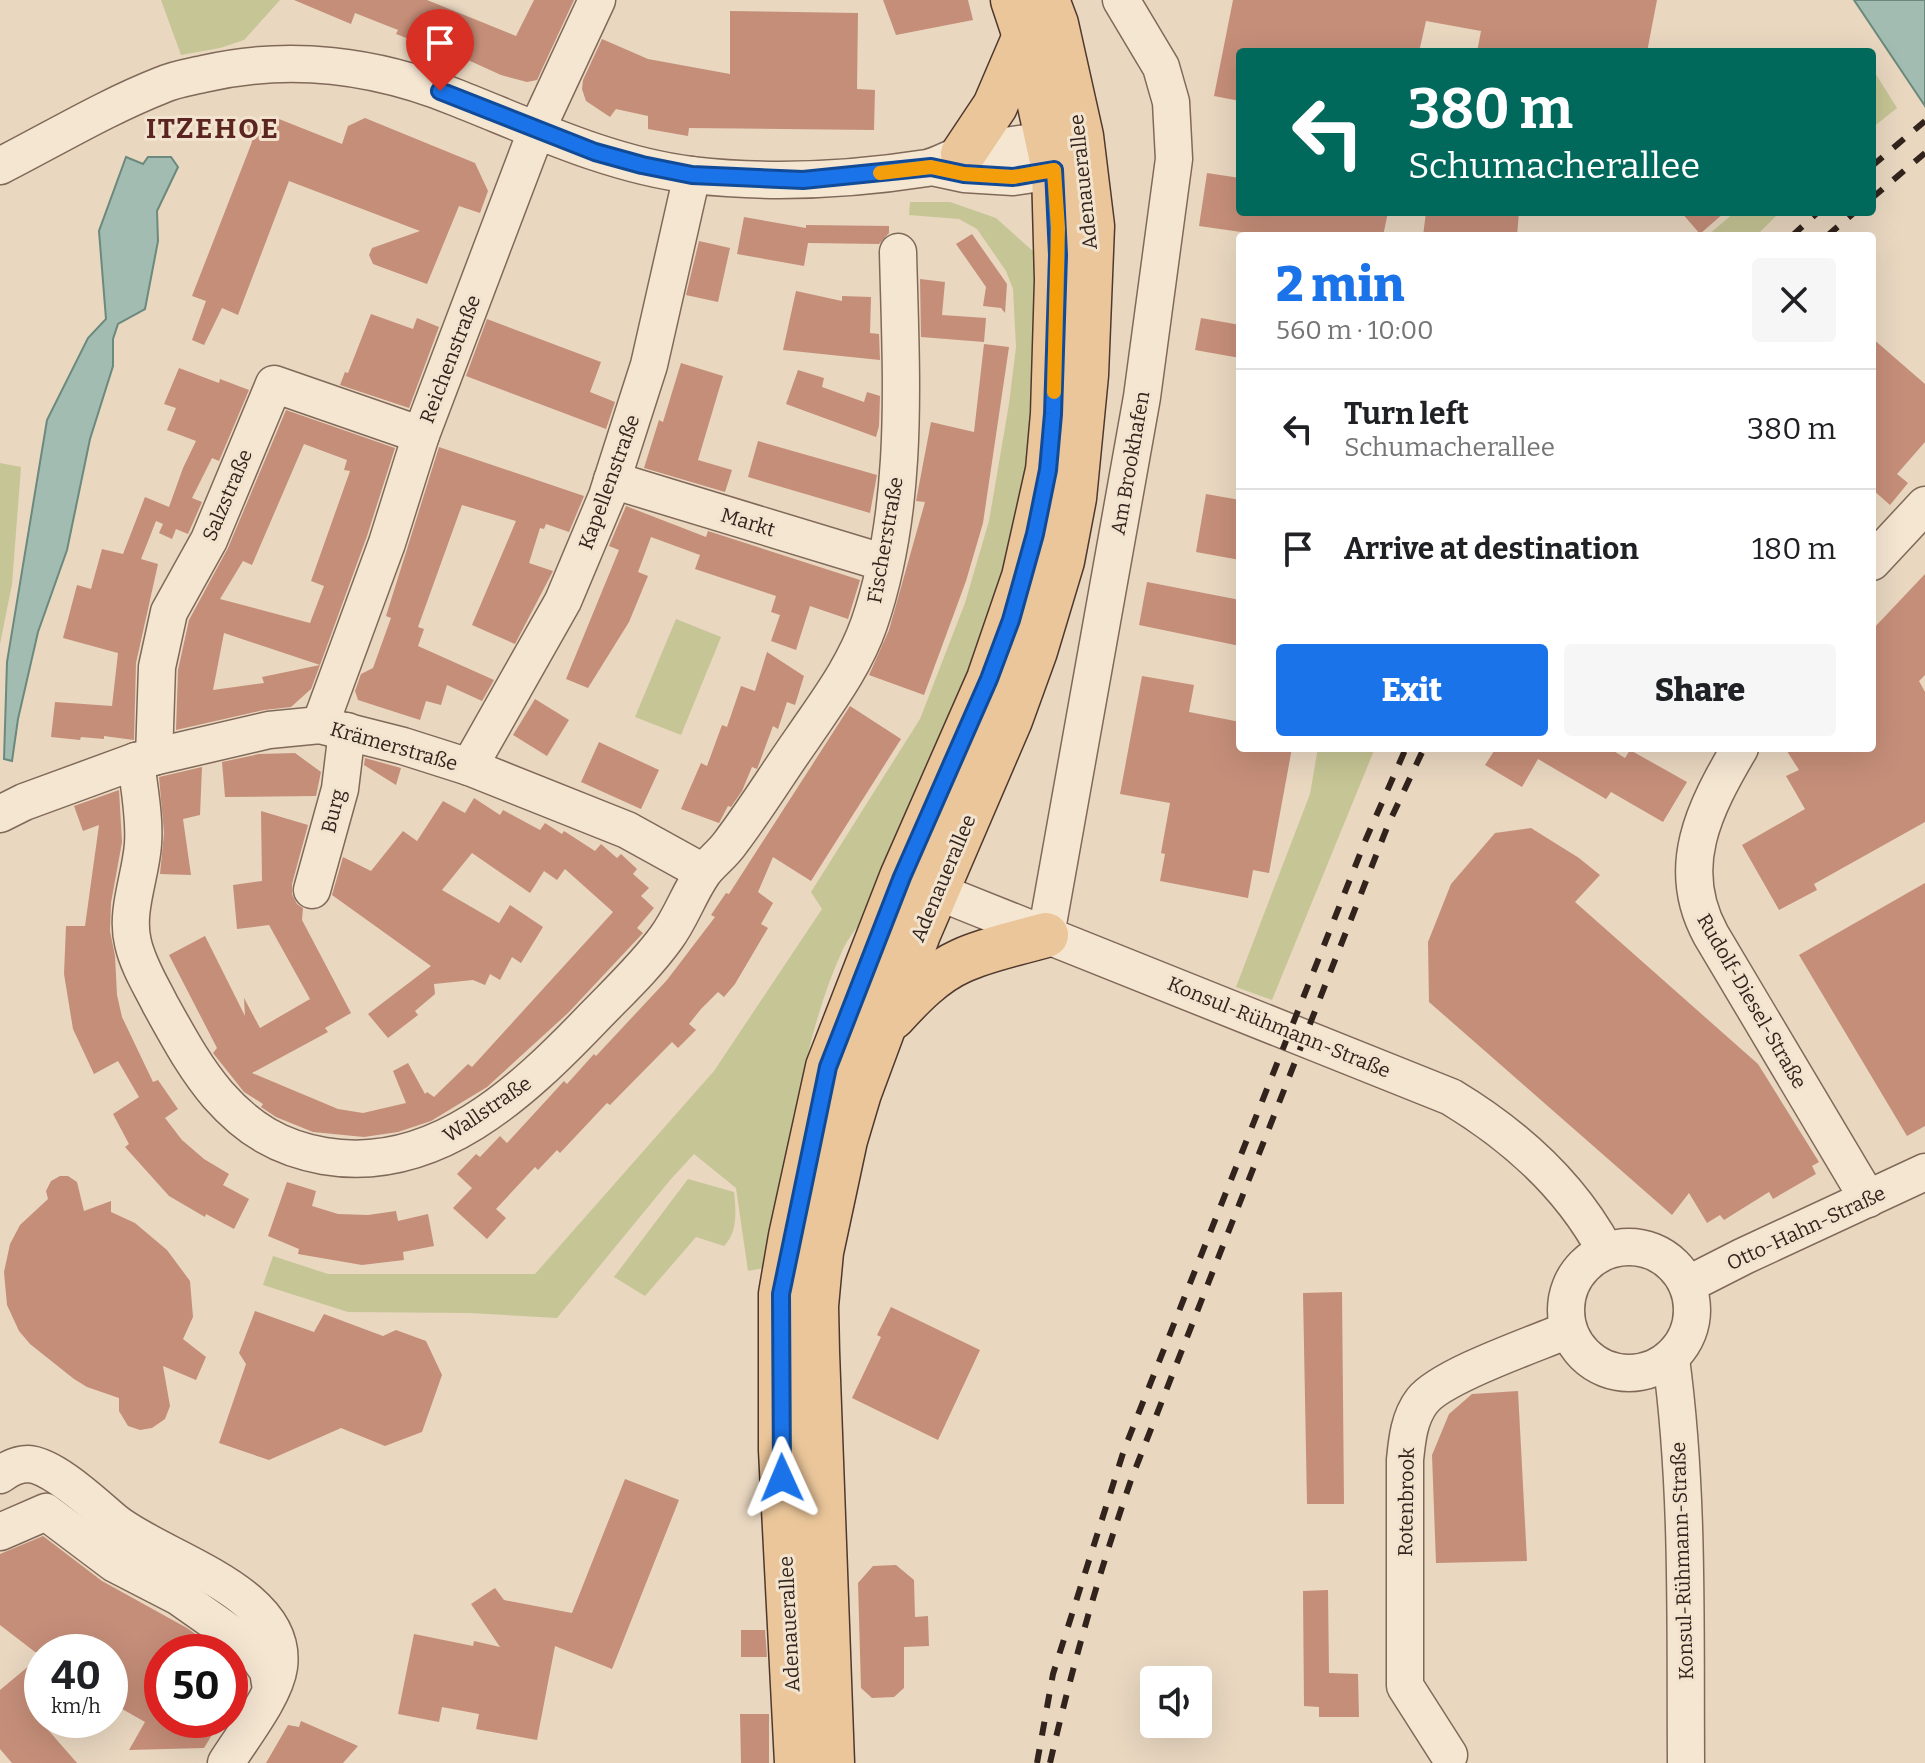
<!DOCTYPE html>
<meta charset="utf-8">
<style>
:root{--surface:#fff;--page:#f6f6f6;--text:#202124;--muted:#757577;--line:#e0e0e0;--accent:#1a73e8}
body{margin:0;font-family:Bitter,serif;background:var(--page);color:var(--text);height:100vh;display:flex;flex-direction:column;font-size:30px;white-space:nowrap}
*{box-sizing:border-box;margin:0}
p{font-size:26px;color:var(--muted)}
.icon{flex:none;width:44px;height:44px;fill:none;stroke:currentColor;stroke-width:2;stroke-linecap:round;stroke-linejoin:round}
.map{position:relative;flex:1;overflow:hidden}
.details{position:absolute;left:1236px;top:232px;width:640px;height:520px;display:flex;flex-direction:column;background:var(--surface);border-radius:8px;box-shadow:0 8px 32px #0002}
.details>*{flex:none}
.guide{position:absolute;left:1236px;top:48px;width:640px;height:168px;border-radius:8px;box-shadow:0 8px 32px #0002;background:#00695c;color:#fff;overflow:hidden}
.fabs{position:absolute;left:1140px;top:1666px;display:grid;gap:16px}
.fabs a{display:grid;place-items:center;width:72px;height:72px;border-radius:8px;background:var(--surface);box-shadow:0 8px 32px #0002;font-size:40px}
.speed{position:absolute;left:24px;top:1634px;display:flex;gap:16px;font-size:40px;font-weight:700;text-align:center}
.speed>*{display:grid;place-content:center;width:104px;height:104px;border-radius:50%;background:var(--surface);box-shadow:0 8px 32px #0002;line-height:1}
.speed small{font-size:20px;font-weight:400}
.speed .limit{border:12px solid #d22;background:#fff;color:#111}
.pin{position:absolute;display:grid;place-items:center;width:68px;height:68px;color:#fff;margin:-82px -34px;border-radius:50% 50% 50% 0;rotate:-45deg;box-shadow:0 0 8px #0007}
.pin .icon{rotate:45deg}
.me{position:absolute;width:88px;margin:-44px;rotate:359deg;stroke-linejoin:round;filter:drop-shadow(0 0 6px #0008)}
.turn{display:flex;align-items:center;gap:28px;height:168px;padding:0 40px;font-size:36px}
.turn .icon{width:104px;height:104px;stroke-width:2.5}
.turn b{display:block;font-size:56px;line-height:68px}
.round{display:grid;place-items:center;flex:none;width:84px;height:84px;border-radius:8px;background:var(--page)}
.head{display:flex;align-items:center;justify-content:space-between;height:136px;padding:0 40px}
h1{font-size:48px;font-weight:800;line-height:60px;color:var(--accent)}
.button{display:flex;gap:16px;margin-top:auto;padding:16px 40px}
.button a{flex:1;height:92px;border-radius:8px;background:var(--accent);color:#fff;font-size:32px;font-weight:800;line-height:92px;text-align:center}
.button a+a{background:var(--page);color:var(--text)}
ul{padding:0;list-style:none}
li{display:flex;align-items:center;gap:24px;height:120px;padding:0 40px;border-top:2px solid var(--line)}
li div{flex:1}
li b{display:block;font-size:30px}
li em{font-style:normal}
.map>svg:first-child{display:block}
.green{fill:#c6c595}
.water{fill:#a2bcb1;stroke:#6b897d;stroke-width:2}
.building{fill:#c58e79;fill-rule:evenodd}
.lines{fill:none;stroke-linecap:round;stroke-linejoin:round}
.minor-casing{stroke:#81695a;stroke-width:39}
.major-casing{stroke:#4f382e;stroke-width:47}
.minor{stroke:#f5e6d2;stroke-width:36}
.major{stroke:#ebc69a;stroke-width:44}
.rail{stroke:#32241d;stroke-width:6;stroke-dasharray:14 14;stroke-linecap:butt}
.route-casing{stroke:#114b97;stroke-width:20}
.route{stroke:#1a73e8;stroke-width:14}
.slow{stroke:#f59e0b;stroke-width:14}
.labels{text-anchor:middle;stroke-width:6;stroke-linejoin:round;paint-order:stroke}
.street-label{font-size:20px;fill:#32241d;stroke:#f2e3cf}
.district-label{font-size:28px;font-weight:bold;letter-spacing:2px;fill:#5b2420;stroke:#f2e3cf}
</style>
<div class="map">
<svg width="1925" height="1763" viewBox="0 0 1925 1763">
<rect width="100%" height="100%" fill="#e9d7c0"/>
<g class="green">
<polygon points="161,0 280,0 244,40 220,48 181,55"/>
<polygon points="1872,68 1897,108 1872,128"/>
<path d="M910 202H950L996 218 1035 253 1046 276 1018 552 880 899C868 915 852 931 843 949 800 1042 787 1166 770 1267L748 1271 736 1188 694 1154 671 1179 557 1318 469 1313 348 1312 263 1285 273 1256 328 1274H535L714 1071 822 909 811 892 920 719 965 603 989 521 1009 404 1016 347 1013 289 1006 271 977 229 959 219 909 215Z"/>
<polygon points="1735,212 1780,212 1756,236 1707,236"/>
<polygon points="0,463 21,467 12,584 0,644"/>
<polygon points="676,619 721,637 681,735 635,717"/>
<polygon points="1318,748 1375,748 1272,1000 1236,987 1310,794"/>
<path d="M688 1179 734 1192C736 1211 738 1232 724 1246L696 1237 645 1296 614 1277Z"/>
</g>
<g class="water">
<polygon points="1854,0 1925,0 1925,106"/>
<polygon points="126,157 143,164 148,157 171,157 178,167 157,211 158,241 145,309 118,324 113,339 113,366 90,439 67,550 38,632 18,719 12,761 4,759 7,662 47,420 88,338 106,319 99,231"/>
</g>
<g class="building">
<polygon points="294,0 427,0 516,36 534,0 574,0 537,80 527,82 501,75 426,41 425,45 396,34 398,30 355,13 351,24"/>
<polygon points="883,0 968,0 973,20 896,35"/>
<polygon points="1233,0 1657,0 1647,52 1477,52 1481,31 1426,21 1419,52 1240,52 1240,101 1214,96"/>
<polygon points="730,11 858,13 857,89 875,90 874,130 689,128 688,136 648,129 648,116 616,109 610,117 586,101 582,89 583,80 602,39 648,59 730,74"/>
<polygon points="244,118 274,133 279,119 342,144 348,126 365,118 475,163 488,191 480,213 459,206 427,284 373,264 369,255 372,248 420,231 289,181 238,315 222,308 204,345 192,340 206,301 192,296 252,142"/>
<polygon points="1207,173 1240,178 1240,212 1388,212 1383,236 1269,236 1199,226"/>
<polygon points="1426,212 1519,212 1517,236 1423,236"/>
<polygon points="1681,212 1725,212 1700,234"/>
<polygon points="744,217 806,228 806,225 889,226 889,233 879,244 808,243 804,266 737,254"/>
<polygon points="972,234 1007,284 1005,313 1001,308 983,306 986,287 956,244"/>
<polygon points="699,241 730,248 718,302 686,295"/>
<polygon points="920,279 945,282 942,315 986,318 984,342 921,337"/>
<polygon points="796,291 842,301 842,296 871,297 870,333 879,334 880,360 783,350"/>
<polygon points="371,314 413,329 417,318 439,327 409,408 340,385 345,372 348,373"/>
<polygon points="1201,318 1240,325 1240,358 1195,350"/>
<polygon points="487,319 601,362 590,392 615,402 606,429 466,376"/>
<polygon points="1872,338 1925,384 1925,442 1897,474 1908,483 1890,505 1872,489"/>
<polygon points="984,344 1009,347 983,523 966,581 924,695 869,675 889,630 925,502 916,501 931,422 974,432"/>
<polygon points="681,363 723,376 698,460 732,470 725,492 644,468 659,420 663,422"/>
<polygon points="179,368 219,383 220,379 249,390 219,461 212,458 192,498 202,502 188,534 176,529 172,539 159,533 163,524 156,521 141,559 158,564 136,663 134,740 104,736 104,739 81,737 80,740 51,737 55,702 112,706 118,653 63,638 77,585 91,589 102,549 123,554 145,497 169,507 183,468 196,441 167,430 176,408 164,404"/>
<polygon points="798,370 824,378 822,387 864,402 867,392 880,396 879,426 876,437 786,404"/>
<path d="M286 410 395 448 367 536 320 665 224 633 213 690 264 683 262 677 320 665 311 689 291 707 264 710 176 730 178 670 189 620 228 548ZM304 444 347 460 344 470 350 471 311 581 324 586 310 623 220 599 243 561 252 565Z"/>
<polygon points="758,441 877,475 870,513 748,477"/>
<polygon points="439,447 584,496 569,532 546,524 544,529 540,528 529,563 553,571 515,644 472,625 516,521 462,505 418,627 424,629 418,646 494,680 482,701 447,685 441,705 426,701 420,720 358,700 355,691 361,674 373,668 391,618 386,616"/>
<polygon points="1206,494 1240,500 1240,560 1196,552"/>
<polygon points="626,506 706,537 708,531 860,580 848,619 810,606 796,650 771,641 780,615 771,612 776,596 695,569 700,555 651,537 638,572 648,576 629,622 588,688 566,679 619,550 609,546"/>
<polygon points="1925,574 1925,675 1919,681 1925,692 1925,822 1814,884 1817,890 1779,910 1742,845 1805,809 1786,776 1799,770 1785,748 1872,748 1872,630"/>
<polygon points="1147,582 1240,600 1240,646 1139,625"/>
<polygon points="767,652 804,676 795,705 787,702 778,729 773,726 759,764 757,769 752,767 742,791 731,807 728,806 719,823 681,809 701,763 707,766 722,725 727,727 741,686 755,691"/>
<polygon points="1142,676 1194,685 1189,712 1240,722 1240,748 1292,748 1269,873 1253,870 1248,898 1160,881 1165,854 1161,853 1170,803 1120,794"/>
<polygon points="535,699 569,720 547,756 513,735"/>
<polygon points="850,706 901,739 811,881 773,857 758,892 773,903 761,924 768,928 735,984 724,997 718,992 701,1009 689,1024 696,1030 678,1048 672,1042 610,1105 607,1103 560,1153 557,1150 538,1170 535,1167 496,1209 506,1218 487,1239 453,1208 472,1188 457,1174 476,1154 480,1157 500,1136 507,1143 564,1081 567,1084 594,1054 596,1056 667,980 715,917 711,915 726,893 729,894"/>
<polygon points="599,742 659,770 641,809 581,782"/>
<polygon points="1496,748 1609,748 1625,758 1630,750 1687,782 1663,822 1611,792 1606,799 1538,759 1522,787 1485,765"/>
<polygon points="295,753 321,772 316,796 225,797 222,762 259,754"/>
<polygon points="365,758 401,768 396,785 364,765"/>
<polygon points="202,767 200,815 183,819 191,875 160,874 164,833 159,777"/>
<polygon points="119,790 122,842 111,903 110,931 115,956 117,995 122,1017 153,1082 158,1080 178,1109 165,1118 182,1140 204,1159 229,1174 223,1185 249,1199 234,1229 206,1214 205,1217 169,1196 125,1147 129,1144 113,1114 139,1097 118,1061 94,1074 73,1029 64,974 66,926 85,926 99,825 83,831 74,806"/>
<polygon points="474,798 500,815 503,810 540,830 545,823 562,834 564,831 595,851 601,844 617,858 621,854 637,869 633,874 649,888 641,896 654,908 637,928 643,933 568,1013 487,1087 431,1121 398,1132 364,1137 313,1132 276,1117 261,1107 263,1104 244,1092 213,1053 217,1048 169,955 205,936 245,1016 244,998 260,1028 310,999 269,925 237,929 233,885 262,881 261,811 308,825 292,884 292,894 297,904 303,908 302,920 351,1013 325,1028 328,1032 252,1073 338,1109 363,1113 406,1103 393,1071 408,1063 425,1094 427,1092 434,1097 468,1064 472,1067 613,912 565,869 557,880 544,871 530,893 472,853 442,890 499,923 510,905 543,927 521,963 512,957 500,980 490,974 485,985 473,980 434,984 435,994 415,1011 418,1015 388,1038 368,1014 431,966 332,895 343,857 371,871 403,831 417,841 443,801 465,813"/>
<polygon points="1531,828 1579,858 1600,875 1575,902 1758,1064 1819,1162 1812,1166 1816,1174 1773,1199 1769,1192 1724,1220 1720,1215 1707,1223 1689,1193 1672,1215 1429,1002 1428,942 1451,884 1495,833"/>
<polygon points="1925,883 1925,1126 1907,1136 1799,955"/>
<polygon points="60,1176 68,1176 77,1182 84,1211 111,1201 111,1212 135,1223 167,1250 190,1281 193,1317 183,1339 206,1357 196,1380 163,1366 170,1406 165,1419 152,1428 140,1430 128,1426 119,1411 119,1398 87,1387 74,1379 30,1344 19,1331 7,1305 4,1272 10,1244 20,1225 48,1199 46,1191 51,1181"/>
<polygon points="287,1182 316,1191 312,1206 338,1214 368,1215 396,1211 398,1221 428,1214 434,1246 403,1252 404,1260 362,1265 298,1254 299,1249 268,1236"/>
<polygon points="1342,1292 1344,1504 1307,1504 1303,1293"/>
<polygon points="891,1307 980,1350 938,1440 852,1398 881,1337 877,1335"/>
<polygon points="255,1311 314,1332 324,1314 383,1336 396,1330 426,1341 442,1375 422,1432 385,1446 341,1428 269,1460 219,1443 246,1364 239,1353"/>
<polygon points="1518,1391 1527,1561 1436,1563 1432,1455 1449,1414 1472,1394"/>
<polygon points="625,1479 679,1500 612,1669 555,1646 537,1740 476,1729 479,1714 442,1707 439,1722 398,1714 414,1634 473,1646 474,1641 500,1647 471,1604 495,1588 504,1600 572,1613"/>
<polygon points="43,1536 102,1581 187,1628 221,1652 162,1652 162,1720 221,1720 204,1748 129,1750 145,1722 110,1702 110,1652 35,1652 0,1625 0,1554"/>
<polygon points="896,1565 914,1580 915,1617 928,1616 929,1646 904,1647 904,1688 894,1697 872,1698 861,1688 858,1583 873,1566"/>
<polygon points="1328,1590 1329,1673 1358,1674 1359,1717 1319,1717 1319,1707 1304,1706 1303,1591"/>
<polygon points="741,1630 765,1630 767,1657 741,1657"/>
<polygon points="42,1655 42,1723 77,1763 12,1763 0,1749 0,1690"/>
<polygon points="740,1714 769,1714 769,1763 741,1763"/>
<polygon points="301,1721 358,1746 343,1763 266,1763 288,1725 299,1727"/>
</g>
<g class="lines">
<defs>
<g id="minor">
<path d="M0 166C53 139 106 107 162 85 175 79 190 77 203 74 289 54 376 65 457 98 533 128 610 165 692 175 770 184 850 180 927 168 941 165 953 156 967 153 1002 145 1038 142 1074 137"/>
<polyline points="936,168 964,174 1013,177 1080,167"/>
<polyline points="612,480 885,563"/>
<polyline points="1872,562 1925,505"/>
<polyline points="320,725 387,543 421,435 537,129 597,0"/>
<path d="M1740 748C1704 809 1674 868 1711 935L1868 1199"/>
<polyline points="154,757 157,667 169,612 209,540 274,384 421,435"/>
<path d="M136 761C139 788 145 817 143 844 141 876 125 911 133 943 138 965 150 984 160 1004 178 1036 194 1067 218 1095 248 1129 279 1148 324 1156 435 1175 522 1092 593 1018 618 992 645 967 666 938 681 918 689 893 703 873 711 862 723 854 731 842 756 809 778 773 802 739 827 702 854 667 869 624 910 505 901 376 898 252"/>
<polyline points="469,767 563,601 607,496 649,365 692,175"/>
<polyline points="0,814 24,802 136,761 269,730 320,725 403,746 469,767 627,830 703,872"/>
<path d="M911 881 1451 1097C1514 1135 1570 1185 1605 1250"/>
<polyline points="312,890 340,789 347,731"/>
<polyline points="1046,935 1142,397 1174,159 1171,102 1161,67 1121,0"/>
<circle cx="1629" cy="1310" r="63"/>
<polyline points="1687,1285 1744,1256 1925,1172"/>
<path d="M1671 1359C1689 1492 1685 1629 1686 1763"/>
<path d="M0 1475C8 1469 18 1464 28 1464 53 1465 95 1505 114 1521 160 1559 289 1591 279 1667 275 1696 242 1737 226 1763"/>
<polyline points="0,1532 46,1512 115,1564 179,1597 253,1649 268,1671 271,1689"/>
<path d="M1449 1755 1405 1686V1460C1407 1440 1409 1418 1422 1401 1441 1376 1535 1344 1568 1330"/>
</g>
<g id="major">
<polyline points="963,154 995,106 1025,36"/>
<path d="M893 1017C912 996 934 973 961 961 987 949 1018 943 1046 935"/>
<polyline points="797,1763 781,1450 781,1294 791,1236 828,1067 902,877 989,679 1024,577 1048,470 1053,414 1057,280 1054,170 1025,36 1013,0"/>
<polyline points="832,1763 817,1352 816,1306 821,1252 845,1140 859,1093 918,934 1010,720 1035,651 1062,561 1074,498 1086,375 1092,226 1081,136 1056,24 1047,0"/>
</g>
</defs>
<use href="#minor" class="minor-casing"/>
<use href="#major" class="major-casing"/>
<use href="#minor" class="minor"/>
<use href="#major" class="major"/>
<g class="rail">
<polyline points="1872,166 1925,121"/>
<polyline points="1872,198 1925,153"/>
<polyline points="1792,236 1818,212"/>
<polyline points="1827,236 1855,212"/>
<polyline points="1037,1763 1053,1674 1124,1450 1366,839 1406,748"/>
<path d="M1050 1763C1072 1667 1099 1573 1131 1480L1388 825 1424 748"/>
</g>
</g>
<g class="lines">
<defs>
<polyline id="route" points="440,91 595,152 642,165 692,175 803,180 931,167 964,174 1013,177 1054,170 1058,255 1053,414 1048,470 1035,534 1011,620 989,679 902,877 828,1067 781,1294 782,1478"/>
</defs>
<use href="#route" class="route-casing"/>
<use href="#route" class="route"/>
<polyline class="slow" points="880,173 931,167 964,174 1013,177 1054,170 1058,228 1054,392"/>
</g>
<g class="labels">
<g class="street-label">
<text transform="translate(1083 182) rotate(-96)" y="7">Adenauerallee</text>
<text transform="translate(450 359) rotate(-69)" y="7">Reichenstraße</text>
<text transform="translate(1130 463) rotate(-80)" y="7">Am Brookhafen</text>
<text transform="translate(609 482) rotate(-70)" y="7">Kapellenstraße</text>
<text transform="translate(227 495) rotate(-67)" y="7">Salzstraße</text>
<text transform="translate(748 522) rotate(17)" y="7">Markt</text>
<text transform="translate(885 540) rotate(-80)" y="7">Fischerstraße</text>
<text transform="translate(394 746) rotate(16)" y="7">Krämerstraße</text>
<text transform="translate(333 811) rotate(-76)" y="7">Burg</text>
<text transform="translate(943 878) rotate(-67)" y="7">Adenauerallee</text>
<text transform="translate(1752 1001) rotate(60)" y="7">Rudolf-Diesel-Straße</text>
<text transform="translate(1279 1027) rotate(22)" y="7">Konsul-Rühmann-Straße</text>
<text transform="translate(487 1109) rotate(-34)" y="7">Wallstraße</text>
<text transform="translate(1806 1228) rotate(-25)" y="7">Otto-Hahn-Straße</text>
<text transform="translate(1406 1502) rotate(-89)" y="7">Rotenbrook</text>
<text transform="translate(1682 1561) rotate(-92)" y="7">Konsul-Rühmann-Straße</text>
<text transform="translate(789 1624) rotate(-93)" y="7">Adenauerallee</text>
</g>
<g class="district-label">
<text x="213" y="138">ITZEHOE</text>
</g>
</g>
</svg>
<div class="fabs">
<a><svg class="icon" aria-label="sound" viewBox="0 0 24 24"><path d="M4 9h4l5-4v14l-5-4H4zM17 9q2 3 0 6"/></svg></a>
</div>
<div class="speed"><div>40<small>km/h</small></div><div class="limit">50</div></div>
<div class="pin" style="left:440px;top:91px;background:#d93025"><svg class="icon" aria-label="arrive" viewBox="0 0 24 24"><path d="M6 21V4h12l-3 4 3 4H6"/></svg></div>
<svg class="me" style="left:782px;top:1478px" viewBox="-20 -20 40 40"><path d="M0-17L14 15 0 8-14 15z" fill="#1a73e8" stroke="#fff" stroke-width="4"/></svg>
<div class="guide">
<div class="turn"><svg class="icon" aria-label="left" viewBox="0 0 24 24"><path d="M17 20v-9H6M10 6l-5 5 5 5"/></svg><div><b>380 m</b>Schumacherallee</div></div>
</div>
<section class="details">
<div class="head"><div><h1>2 min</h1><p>560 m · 10:00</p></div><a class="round"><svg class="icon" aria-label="close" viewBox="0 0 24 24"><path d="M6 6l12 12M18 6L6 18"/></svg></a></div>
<ul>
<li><svg class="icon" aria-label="left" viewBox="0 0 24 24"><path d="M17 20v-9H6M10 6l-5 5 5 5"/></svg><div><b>Turn left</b><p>Schumacherallee</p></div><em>380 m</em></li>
<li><svg class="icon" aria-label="arrive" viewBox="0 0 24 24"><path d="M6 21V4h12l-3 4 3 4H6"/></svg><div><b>Arrive at destination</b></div><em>180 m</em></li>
</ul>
<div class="button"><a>Exit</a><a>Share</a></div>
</section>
</div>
